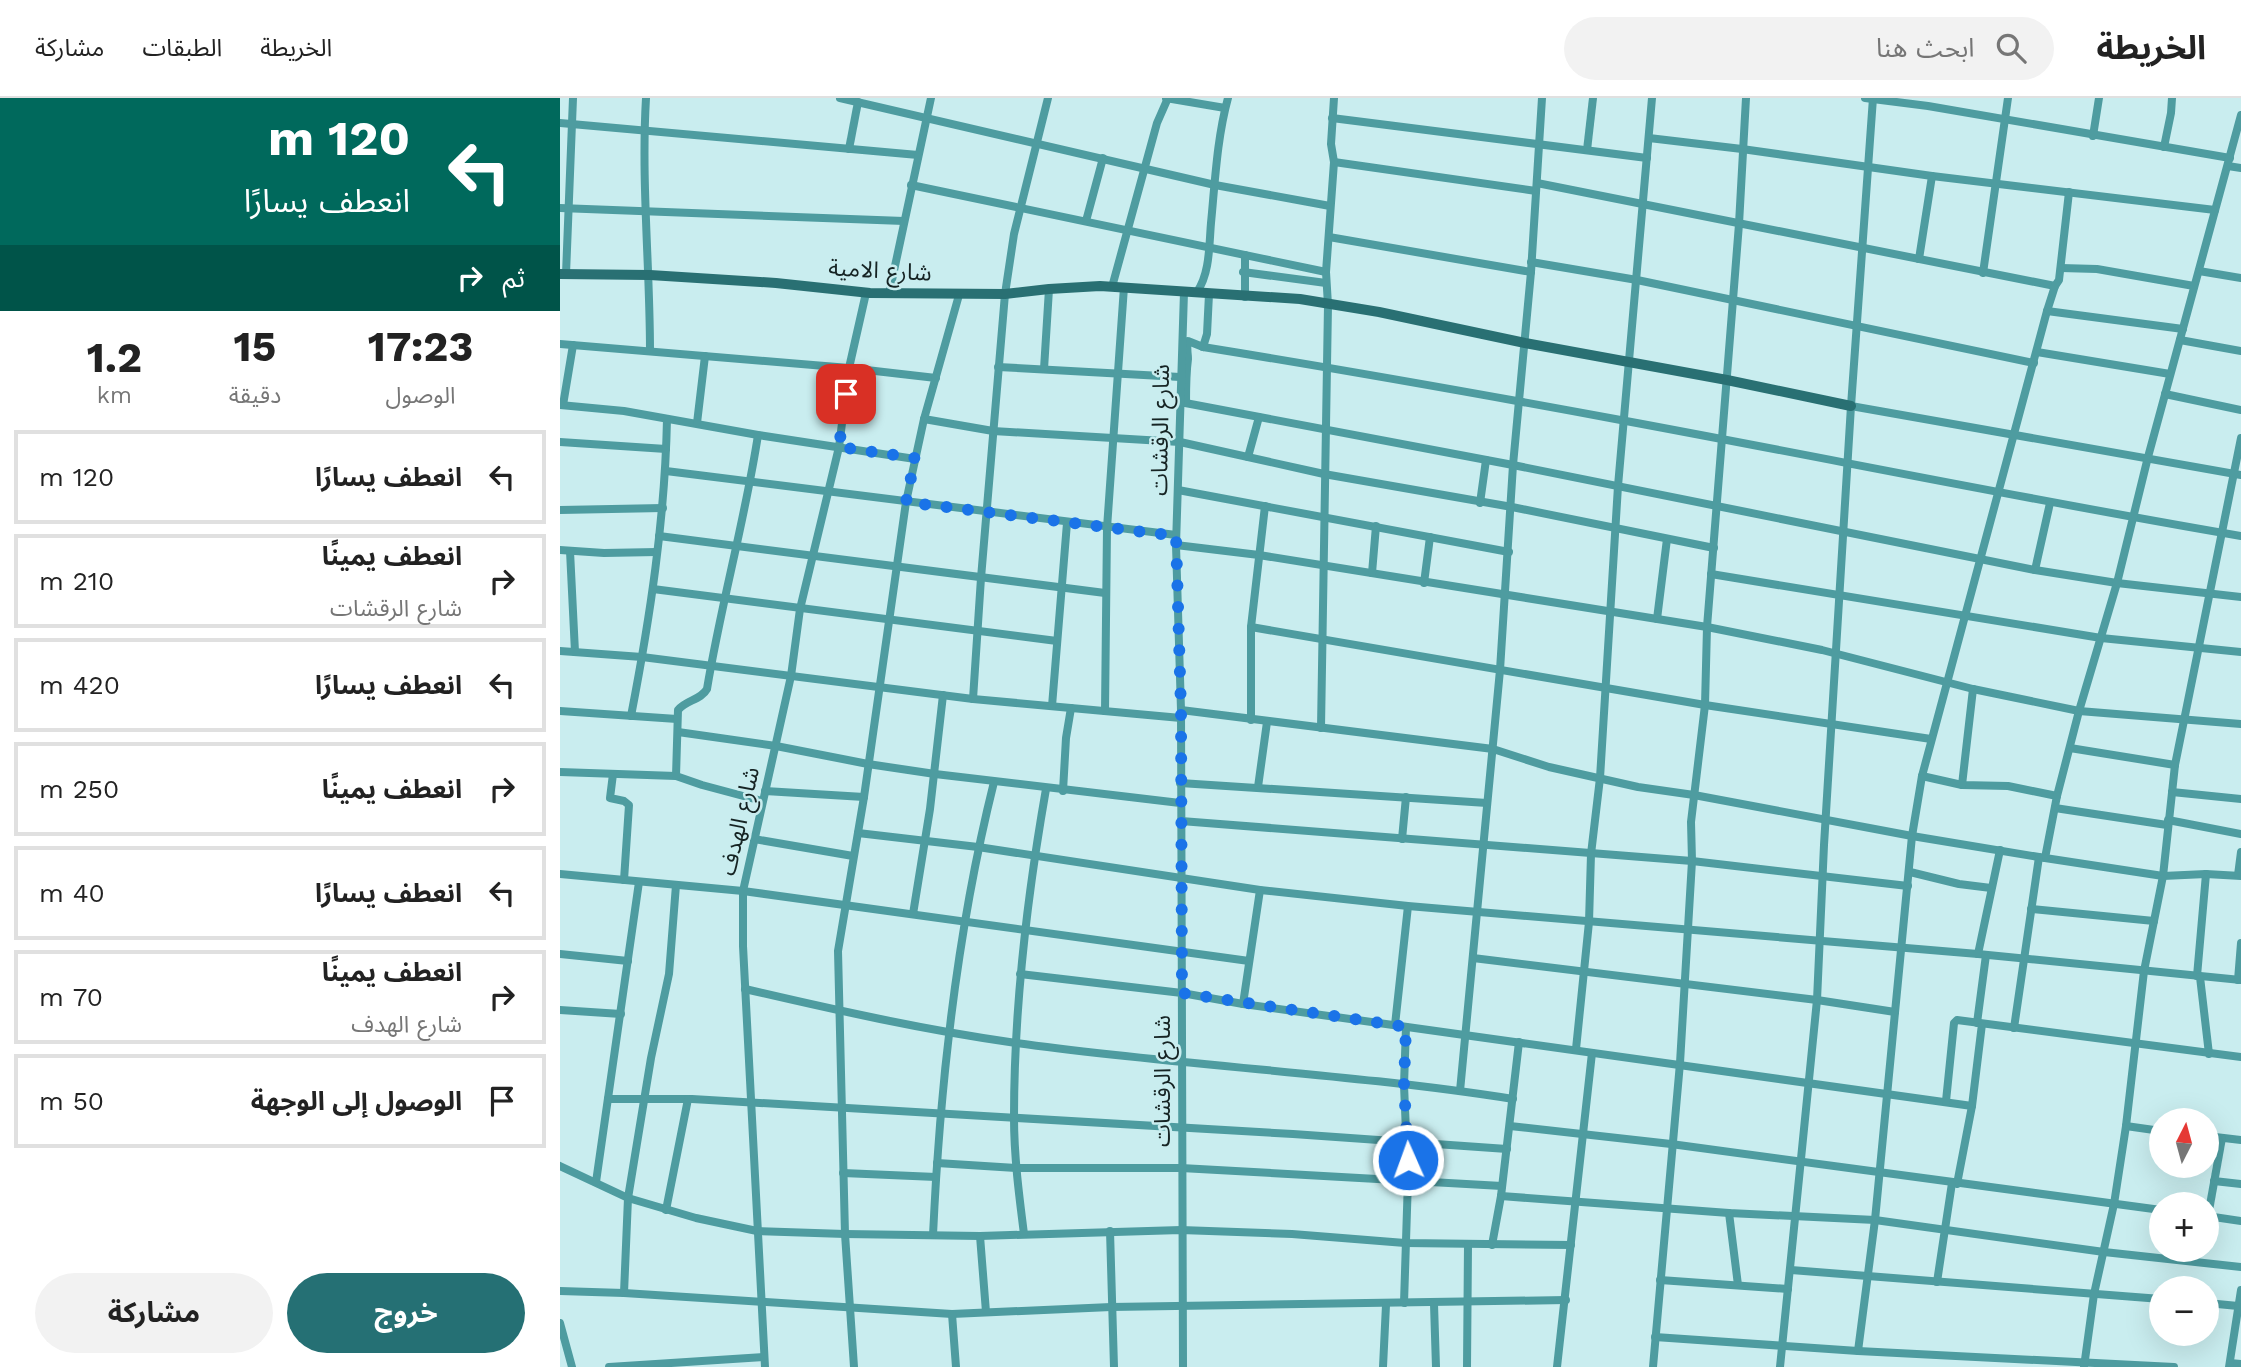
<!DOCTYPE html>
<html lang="ar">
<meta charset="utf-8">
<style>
:root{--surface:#fff;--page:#f2f2f2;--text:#222;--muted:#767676;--line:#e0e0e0;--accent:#257074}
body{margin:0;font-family:"Work Sans","Noto Sans Arabic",sans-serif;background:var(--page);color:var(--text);direction:rtl;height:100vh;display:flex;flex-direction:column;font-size:26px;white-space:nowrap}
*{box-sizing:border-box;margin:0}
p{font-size:23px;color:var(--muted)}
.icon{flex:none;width:38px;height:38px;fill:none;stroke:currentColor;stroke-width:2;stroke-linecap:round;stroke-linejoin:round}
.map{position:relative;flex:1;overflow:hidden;direction:ltr}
.panel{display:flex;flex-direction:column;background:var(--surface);width:560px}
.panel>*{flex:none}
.guide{background:#00695c;color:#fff;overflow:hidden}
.needle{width:46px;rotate:6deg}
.tools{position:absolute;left:1589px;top:1010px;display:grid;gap:14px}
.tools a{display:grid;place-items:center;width:70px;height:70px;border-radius:50%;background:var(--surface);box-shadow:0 7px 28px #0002;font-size:35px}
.pin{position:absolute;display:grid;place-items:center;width:60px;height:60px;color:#fff;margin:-30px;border-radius:14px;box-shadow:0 4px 10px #0006}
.me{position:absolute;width:77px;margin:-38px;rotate:358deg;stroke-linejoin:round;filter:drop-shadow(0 0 5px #0008)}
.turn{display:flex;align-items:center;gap:24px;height:147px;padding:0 35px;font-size:32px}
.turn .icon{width:91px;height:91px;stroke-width:2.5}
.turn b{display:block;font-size:49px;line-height:60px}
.then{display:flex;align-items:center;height:66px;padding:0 35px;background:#0003;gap:14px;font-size:26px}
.eta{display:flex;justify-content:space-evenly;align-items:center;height:119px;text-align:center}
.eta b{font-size:42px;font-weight:700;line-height:49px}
.button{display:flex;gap:14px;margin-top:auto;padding:14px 35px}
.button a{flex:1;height:80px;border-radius:42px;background:var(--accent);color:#fff;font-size:28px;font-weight:700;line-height:80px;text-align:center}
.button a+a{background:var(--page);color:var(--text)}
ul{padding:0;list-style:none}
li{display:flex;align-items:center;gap:21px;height:94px;margin:0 14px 10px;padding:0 21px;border:4px solid var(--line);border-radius:0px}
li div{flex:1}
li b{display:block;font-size:26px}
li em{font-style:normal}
header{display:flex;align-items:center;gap:42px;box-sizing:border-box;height:98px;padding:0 35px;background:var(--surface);border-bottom:2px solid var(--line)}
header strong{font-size:33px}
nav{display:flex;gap:38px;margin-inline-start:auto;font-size:24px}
.search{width:490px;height:63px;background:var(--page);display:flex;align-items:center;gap:18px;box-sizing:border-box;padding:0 24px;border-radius:38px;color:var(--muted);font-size:26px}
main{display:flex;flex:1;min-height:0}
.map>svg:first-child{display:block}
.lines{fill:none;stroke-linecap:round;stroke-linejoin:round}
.street{stroke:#4e9ca0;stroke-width:8}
.secondary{stroke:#297073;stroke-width:10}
.route{stroke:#1a73e8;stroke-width:12;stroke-dasharray:0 21.6}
.labels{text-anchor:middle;stroke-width:5;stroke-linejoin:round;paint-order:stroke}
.street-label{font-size:23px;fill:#162424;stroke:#c9edef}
</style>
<header>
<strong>الخريطة</strong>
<div class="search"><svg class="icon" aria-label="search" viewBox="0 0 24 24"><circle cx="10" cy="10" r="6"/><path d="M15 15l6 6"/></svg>ابحث هنا</div>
<nav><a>الخريطة</a><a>الطبقات</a><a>مشاركة</a></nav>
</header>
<main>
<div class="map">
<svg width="1681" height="1269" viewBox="0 0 1681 1269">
<rect width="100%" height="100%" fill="#c9edef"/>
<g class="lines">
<g class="street">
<path d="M86 0C81 84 90 169 90 253"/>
<polyline points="280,0 655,87 770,108"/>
<polyline points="606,0 665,10"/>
<polyline points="1305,0 1368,8 1670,60"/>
<polyline points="772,20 1087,60"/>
<polyline points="0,25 358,57"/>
<polyline points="1533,38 1539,0"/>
<polyline points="1089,40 1182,51 1372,78 1655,112"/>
<polyline points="1604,49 1611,15 1612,0"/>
<polyline points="289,51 298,4"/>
<polyline points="1027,52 1033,0"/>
<polyline points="774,64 976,93"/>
<polyline points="1668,68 1681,70"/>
<polyline points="977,85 1495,188"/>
<polyline points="351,87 766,174"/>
<polyline points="0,110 344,123"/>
<polyline points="526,123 543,60"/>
<polyline points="769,139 971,174"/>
<polyline points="1359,161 1372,78"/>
<polyline points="971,164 1077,182 1474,265"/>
<polyline points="1501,170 1537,171 1634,188"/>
<polyline points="1639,173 1681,180"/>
<polyline points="683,174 766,185"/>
<polyline points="1423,175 1448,0"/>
<polyline points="6,176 13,0"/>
<polyline points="552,189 597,25 608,0"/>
<path d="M637 194C650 175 649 148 651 125 655 84 657 40 668 0"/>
<polyline points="329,196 371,0"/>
<polyline points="685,199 685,157"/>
<polyline points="1487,213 1623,231"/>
<polyline points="1620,242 1681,253"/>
<polyline points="0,246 289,270 376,280"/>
<path d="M643 249C785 272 926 297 1066 323 1271 361 1475 403 1681 438"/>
<polyline points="1477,254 1610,276"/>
<polyline points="438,269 620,279"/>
<polyline points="484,271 489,191"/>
<polyline points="1605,296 1681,312"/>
<polyline points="620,304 953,367 1475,472 1557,485 1681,499"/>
<path d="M626 305C626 290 626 276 628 261 628 254 626 250 628 243L643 249 647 236 649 196"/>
<polyline points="0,307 64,313 198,337 355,361"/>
<polyline points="3,307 13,247"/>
<polyline points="1291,308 1681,377"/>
<polyline points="364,321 433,333 620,344 764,376 952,409 1154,450"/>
<polyline points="137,325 145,258"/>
<polyline points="0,344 106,351"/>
<polyline points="688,359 699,319"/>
<polyline points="106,373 616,437"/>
<polyline points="618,392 949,454"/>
<polyline points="920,405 926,362"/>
<polyline points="0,412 103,410"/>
<polyline points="99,438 545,495"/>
<polyline points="616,447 699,457 1147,529 1262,552 1413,591 1519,613 1681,626"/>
<polyline points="0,452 44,455 97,454"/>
<polyline points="10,453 15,554"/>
<polyline points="1475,472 1490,405"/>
<polyline points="812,475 816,428"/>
<polyline points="1151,476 1541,540 1681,554"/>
<polyline points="864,485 870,439"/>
<polyline points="93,491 497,543"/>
<polyline points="1097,521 1107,441"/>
<polyline points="691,529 1145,607 1371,641"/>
<polyline points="0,553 82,559 413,601 621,620"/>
<polyline points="413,601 421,480 445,196 454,136 488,0"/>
<polyline points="492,608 507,425"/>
<polyline points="621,612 933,651 989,669 1078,689 1134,697 1352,738 1485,760 1603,778 1646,776 1681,778"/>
<polyline points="0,613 117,621"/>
<polyline points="545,613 547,430 564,189"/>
<path d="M71 618C90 520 105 421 107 321"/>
<polyline points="691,622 691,529 705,408"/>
<polyline points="761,630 768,207 766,174 774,64 771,46 774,0"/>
<polyline points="118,634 216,648 308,666 375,676 620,705"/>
<polyline points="1510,650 1615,667"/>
<polyline points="0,674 116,678 142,687 202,703"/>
<polyline points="53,676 50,700 64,703 69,707 64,782"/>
<path d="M116 678 118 612C126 602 141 602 147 591 161 506 185 422 198 337"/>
<polyline points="1362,678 1402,687 1448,688 1497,698"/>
<polyline points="620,685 927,705"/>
<polyline points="1402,687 1413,591"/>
<polyline points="698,689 707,624"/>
<polyline points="205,693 304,699"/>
<polyline points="503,693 506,640 511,610"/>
<polyline points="1612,694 1681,701"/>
<polyline points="1495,710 1607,727"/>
<polyline points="1608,722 1681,736"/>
<polyline points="621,723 1132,763 1348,788"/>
<polyline points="298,735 418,749 700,792 848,808 1418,856 1681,882"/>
<polyline points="194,741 293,758"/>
<polyline points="842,741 846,699"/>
<polyline points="1485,760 1497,698 1519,613 1557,485 1588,359 1681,17"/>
<polyline points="1350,774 1399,786 1431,790"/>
<polyline points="0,776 183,793 689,863"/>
<polyline points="1678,777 1681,754"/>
<polyline points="1471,811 1594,823"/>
<polyline points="353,816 370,711 383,597"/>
<polyline points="0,856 68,863"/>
<polyline points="1418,856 1440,752"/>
<polyline points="913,860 1257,902 1335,914"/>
<polyline points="460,876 622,895 683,906 1412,1008"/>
<polyline points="1637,878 1646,776"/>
<polyline points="1640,879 1649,956"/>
<polyline points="1678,882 1681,845"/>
<path d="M185 891C275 912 365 932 456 945 621 968 788 975 953 1001"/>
<polyline points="683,906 700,792"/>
<polyline points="0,912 61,916"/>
<polyline points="1417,925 1426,857"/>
<polyline points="835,927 848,808"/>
<polyline points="1454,930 1479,759"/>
<polyline points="1016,951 1029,824 1031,756 1040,680 1058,388 1092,0"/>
<polyline points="900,993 940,572 953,367 971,174 982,0"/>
<polyline points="48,1001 132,1001 733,1036 947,1051"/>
<polyline points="1386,1003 1394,925 1397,922 1681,959"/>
<polyline points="950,1028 1111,1046 1601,1112"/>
<polyline points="1566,1028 1601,1033"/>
<polyline points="1647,1038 1681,1042"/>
<polyline points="377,1065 456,1070 621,1070 942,1088"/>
<polyline points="0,1068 68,1100 136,1120 197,1133 285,1136 420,1138 621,1132 732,1136 845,1145 1011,1147"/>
<polyline points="283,1075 376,1079"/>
<polyline points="1654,1083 1681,1086"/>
<polyline points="36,1084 79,784"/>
<polyline points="1397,1086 1412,1008 1422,926"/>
<polyline points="941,1098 1169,1115 1315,1122 1544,1154 1681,1169"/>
<polyline points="106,1112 128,1001"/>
<polyline points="1169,1115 1178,1187"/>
<polyline points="1647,1118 1681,1123"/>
<polyline points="1648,1118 1662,1040"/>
<polyline points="550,1133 554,1269"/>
<path d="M464 1136C459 1097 454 1058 454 1019 454 908 467 799 486 691"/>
<path d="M373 1137C380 984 397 832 434 684"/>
<polyline points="420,1138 426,1214"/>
<polyline points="932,1147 941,1098 959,944"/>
<polyline points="1231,1172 1601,1201"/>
<polyline points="1100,1182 1228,1191"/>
<polyline points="1377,1184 1392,1085"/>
<polyline points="0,1193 64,1195 392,1216 551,1209 1006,1202"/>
<polyline points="64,1195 68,1100 91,960 109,876 116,787"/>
<polyline points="844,1205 848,1081 844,987 846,929"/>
<polyline points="1647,1205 1678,1208"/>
<polyline points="874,1206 876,1269"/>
<polyline points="392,1216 396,1269"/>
<polyline points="0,1225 12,1269"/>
<polyline points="1095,1239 1298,1253 1614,1269"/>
<polyline points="1298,1253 1315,1122 1352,738 1362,678 1487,213 1495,188 1499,182 1509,94"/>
<polyline points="1670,1265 1681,1266"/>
<polyline points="49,1269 204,1259"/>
<polyline points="205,1269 183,848 183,793 231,578 240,511 279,349 289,270 306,195"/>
<polyline points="294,1269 285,1136 278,853 304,699 346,404 364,321 399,197"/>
<polyline points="623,1269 621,612 616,447 624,194"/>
<polyline points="823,1269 826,1207"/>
<polyline points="907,1269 908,1147"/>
<polyline points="997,1269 1032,955"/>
<polyline points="1093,1269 1120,965 1132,763 1131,724 1145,607 1147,529 1179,126 1186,0"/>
<polyline points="1220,1269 1257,902 1264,747 1291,308 1313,0"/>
<polyline points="1524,1269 1534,1196 1554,1106 1566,1028 1584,873 1603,778 1615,667 1681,340"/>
<polyline points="1669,1269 1681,1192"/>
</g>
<polyline class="secondary" points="0,176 90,177 216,185 310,195 445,196 489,191 540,188 740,201 819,214 965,245 1167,282 1291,308"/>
</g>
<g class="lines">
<polyline class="route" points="286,296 279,349 355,360 346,404 616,438 621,612 622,895 846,929 844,986 848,1062"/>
</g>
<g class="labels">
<g class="street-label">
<text transform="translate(320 172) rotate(3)" y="8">شارع الامية</text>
<text transform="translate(600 332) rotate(-89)" y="8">شارع الرقشات</text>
<text transform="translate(179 723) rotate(-77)" y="8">شارع الهدف</text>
<text transform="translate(602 983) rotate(-90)" y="8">شارع الرقشات</text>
</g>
</g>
</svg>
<div class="tools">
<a><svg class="needle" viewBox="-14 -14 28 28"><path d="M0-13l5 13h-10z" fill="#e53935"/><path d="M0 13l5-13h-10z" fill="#767676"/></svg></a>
<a>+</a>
<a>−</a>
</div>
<div class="pin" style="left:286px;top:296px;background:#d93025"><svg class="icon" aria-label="arrive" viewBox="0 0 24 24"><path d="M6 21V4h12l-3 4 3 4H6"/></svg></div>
<svg class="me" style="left:848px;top:1062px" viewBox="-20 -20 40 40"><circle r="17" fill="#1a73e8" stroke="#fff" stroke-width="3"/><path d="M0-11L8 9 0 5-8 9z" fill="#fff"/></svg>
</div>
<section class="panel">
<div class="guide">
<div class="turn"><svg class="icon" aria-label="left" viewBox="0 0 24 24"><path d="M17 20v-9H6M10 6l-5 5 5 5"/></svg><div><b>120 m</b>انعطف يسارًا</div></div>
<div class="then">ثم<svg class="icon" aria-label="right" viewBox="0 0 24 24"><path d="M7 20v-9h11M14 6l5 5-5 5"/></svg></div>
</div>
<div class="eta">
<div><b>17:23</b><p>الوصول</p></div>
<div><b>15</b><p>دقيقة</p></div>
<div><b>1.2</b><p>km</p></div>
</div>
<ul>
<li><svg class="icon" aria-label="left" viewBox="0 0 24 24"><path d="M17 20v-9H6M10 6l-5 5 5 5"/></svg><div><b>انعطف يسارًا</b></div><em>120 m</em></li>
<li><svg class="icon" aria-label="right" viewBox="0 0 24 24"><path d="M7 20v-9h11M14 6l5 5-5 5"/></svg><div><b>انعطف يمينًا</b><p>شارع الرقشات</p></div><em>210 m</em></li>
<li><svg class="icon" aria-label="left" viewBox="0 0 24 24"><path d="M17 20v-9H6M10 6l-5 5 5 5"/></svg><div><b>انعطف يسارًا</b></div><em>420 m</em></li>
<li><svg class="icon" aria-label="right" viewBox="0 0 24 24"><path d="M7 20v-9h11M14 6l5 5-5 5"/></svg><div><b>انعطف يمينًا</b></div><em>250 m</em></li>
<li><svg class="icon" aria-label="left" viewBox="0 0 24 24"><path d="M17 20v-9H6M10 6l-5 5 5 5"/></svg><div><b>انعطف يسارًا</b></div><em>40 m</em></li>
<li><svg class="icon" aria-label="right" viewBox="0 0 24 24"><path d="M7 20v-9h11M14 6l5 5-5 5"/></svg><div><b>انعطف يمينًا</b><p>شارع الهدف</p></div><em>70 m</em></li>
<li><svg class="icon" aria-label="arrive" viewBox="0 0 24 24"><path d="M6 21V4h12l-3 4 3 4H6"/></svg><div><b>الوصول إلى الوجهة</b></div><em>50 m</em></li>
</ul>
<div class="button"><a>خروج</a><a>مشاركة</a></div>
</section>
</main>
